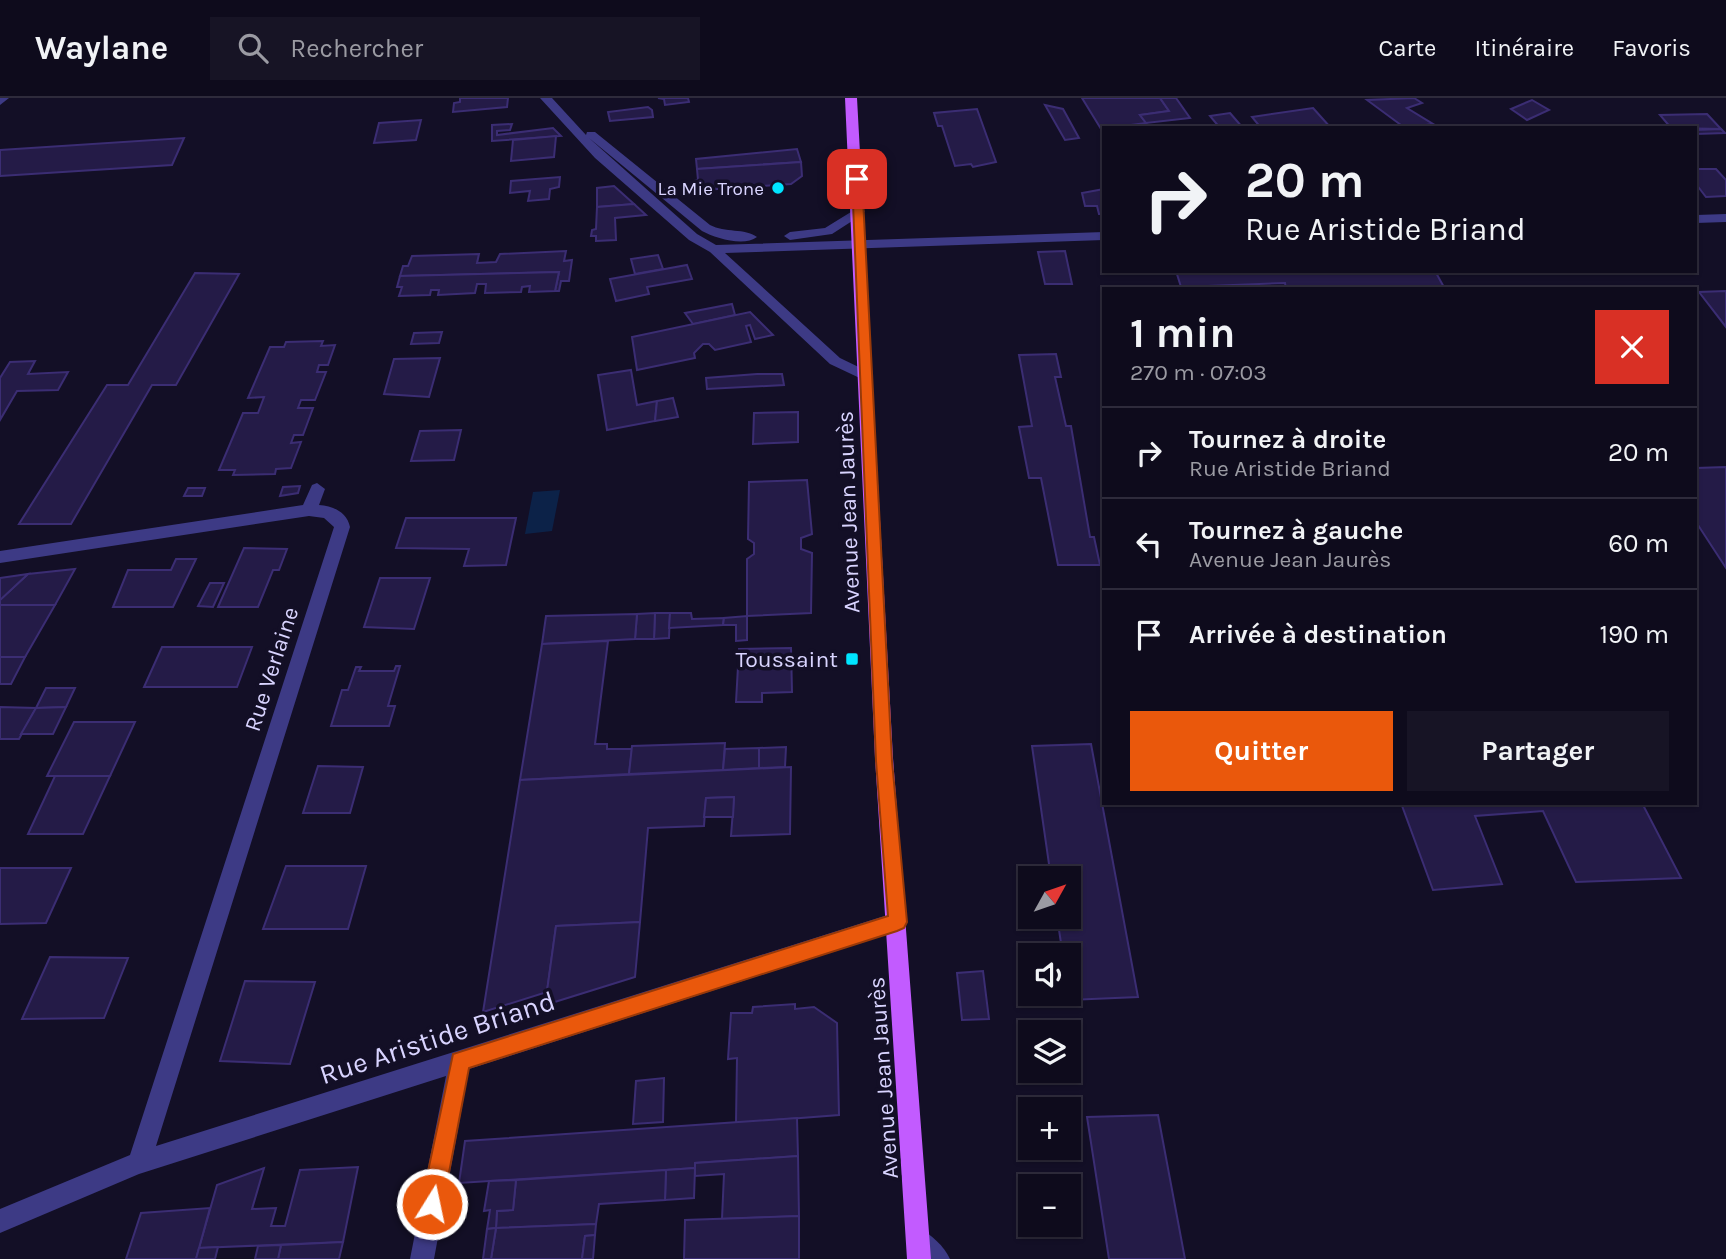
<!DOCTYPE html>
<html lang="fr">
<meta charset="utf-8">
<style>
:root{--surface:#0e0b1c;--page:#171425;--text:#f1f3f6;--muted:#9b9ba3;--line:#2e2b3b;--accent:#ea580c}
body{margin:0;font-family:Karla,sans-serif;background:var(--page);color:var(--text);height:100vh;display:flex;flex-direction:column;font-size:26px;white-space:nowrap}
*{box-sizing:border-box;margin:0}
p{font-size:23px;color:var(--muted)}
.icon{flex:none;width:38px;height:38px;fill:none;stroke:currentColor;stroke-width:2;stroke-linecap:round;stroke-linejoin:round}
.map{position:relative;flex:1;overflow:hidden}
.details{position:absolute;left:1102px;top:189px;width:595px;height:518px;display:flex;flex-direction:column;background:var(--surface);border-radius:0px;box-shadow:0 2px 5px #0004,0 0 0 2px var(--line)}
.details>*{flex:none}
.guide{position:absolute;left:1102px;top:28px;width:595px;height:147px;border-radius:0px;box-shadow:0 2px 5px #0004,0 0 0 2px var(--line);background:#0e0b1c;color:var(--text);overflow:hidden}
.needle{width:46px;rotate:50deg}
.fabs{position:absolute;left:1018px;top:768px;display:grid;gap:14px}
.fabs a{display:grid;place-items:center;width:63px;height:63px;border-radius:0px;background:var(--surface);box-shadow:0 2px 5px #0004,0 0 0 2px var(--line);font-size:35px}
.pin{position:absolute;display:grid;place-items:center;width:60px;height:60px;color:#fff;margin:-30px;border-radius:14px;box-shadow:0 4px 10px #0006}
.me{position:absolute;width:77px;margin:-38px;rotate:10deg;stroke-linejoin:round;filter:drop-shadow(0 0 5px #0008)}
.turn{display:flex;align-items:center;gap:24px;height:147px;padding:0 28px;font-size:32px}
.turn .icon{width:91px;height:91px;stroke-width:2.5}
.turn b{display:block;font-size:49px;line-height:60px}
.round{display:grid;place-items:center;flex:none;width:74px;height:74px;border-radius:0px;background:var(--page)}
.head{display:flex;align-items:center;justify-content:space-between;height:119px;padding:0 28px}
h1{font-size:42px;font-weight:700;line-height:52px}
.primary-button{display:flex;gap:14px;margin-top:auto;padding:14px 28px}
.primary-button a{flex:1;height:80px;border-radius:0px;background:var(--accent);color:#fff;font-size:28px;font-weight:700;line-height:80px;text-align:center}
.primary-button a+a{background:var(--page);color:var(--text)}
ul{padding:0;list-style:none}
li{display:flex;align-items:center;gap:21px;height:91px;padding:0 28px;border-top:2px solid var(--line)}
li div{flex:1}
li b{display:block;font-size:26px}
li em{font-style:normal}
header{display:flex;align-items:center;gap:42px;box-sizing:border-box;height:98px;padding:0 35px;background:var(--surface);border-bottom:2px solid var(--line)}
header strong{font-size:33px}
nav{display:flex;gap:38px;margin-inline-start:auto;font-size:24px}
.search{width:490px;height:63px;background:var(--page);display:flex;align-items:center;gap:18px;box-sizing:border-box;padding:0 24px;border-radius:0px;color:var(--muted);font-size:26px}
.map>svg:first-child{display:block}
.water{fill:#0c2248}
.building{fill:#241b47;stroke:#3b2d73;stroke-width:2}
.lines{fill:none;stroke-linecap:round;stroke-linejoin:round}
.minor{fill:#3d3a85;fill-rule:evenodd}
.major{fill:#c25bff;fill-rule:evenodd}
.route{fill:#ea580c;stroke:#983908;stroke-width:2}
.poi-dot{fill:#00e5ff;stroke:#130f26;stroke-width:2.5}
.labels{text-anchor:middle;stroke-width:7;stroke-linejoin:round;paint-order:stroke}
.far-poi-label{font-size:19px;fill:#d9d4ff;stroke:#130f26;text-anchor:end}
.street-label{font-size:23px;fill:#d9d4ff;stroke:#130f26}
.poi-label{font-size:23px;fill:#d9d4ff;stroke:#130f26;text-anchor:end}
.near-street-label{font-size:28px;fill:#d9d4ff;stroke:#130f26}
</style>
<header>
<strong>Waylane</strong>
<div class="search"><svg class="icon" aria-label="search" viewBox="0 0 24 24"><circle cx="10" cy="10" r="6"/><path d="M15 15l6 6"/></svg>Rechercher</div>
<nav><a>Carte</a><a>Itinéraire</a><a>Favoris</a></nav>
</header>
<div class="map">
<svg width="1726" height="1161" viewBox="0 0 1726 1161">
<rect width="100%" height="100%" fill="#130f26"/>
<polygon class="water" points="560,392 552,433 525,436 533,394"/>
<g class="building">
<polygon points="460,0 508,0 507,9 453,14 454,5 460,4"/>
<polygon points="658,0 688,0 689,4 665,7 664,1"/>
<polygon points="1082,0 1160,0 1169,13 1140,17 1146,25 1101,31"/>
<polygon points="1160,0 1176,0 1190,20 1146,25 1140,17 1169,13"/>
<polygon points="1414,0 1422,5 1407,10 1433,26 1405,30 1367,2"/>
<polygon points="1532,2 1549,12 1527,22 1511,11"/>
<polygon points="1045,7 1063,11 1079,40 1065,42"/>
<polygon points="648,9 652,12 653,19 610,23 608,14"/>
<polygon points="1313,10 1331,30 1261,30 1252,19"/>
<polygon points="977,11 996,64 973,69 971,66 955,68 942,28 938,28 934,15"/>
<polygon points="1230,15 1243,30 1220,30 1210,18"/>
<polygon points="1707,16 1721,31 1671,30 1660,17"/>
<polygon points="421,22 416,42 374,45 379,25"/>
<polygon points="512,26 510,32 497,33 497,37 553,30 561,38 492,43 492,27"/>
<polygon points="1721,31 1725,35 1696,36 1696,32"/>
<polygon points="556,38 554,59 511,63 513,42"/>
<polygon points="184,40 172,67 0,78 0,52"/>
<polygon points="797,51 801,64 697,71 696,61"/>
<polygon points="801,64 802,78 791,86 704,92 694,83 698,82 697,71"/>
<polygon points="1696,71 1716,71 1726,82 1726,98 1706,99 1696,86"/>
<polygon points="560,79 559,89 550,91 549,101 528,103 530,93 510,95 511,83"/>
<polygon points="614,88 634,106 597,109 597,90"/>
<polygon points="1104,91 1104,116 1099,116 1097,108 1085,108 1082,95"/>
<polygon points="634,106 646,117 615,120 616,142 596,143 596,138 591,138 592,132 596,131 597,109"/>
<polygon points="566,153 564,163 572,162 569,183 561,183 559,193 555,193 559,174 400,178 403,168 408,168 412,158 479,156 477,165 496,164 500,156"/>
<polygon points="1065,153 1072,186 1045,186 1038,154"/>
<polygon points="658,157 663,171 635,176 631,161"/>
<polygon points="687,167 692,181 647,189 649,196 616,203 610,181"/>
<polygon points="1176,173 1435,173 1445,191 1286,191 1285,185 1181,189"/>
<polygon points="559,174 555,193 529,194 530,188 522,189 521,194 485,195 486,186 477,186 475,195 438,197 439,192 431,192 430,197 399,198 402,189 397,189 400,178"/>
<polygon points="195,175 239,176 176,287 152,287 71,426 19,426 107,287 128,287"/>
<polygon points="1726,193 1726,229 1699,194"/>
<polygon points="732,206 735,217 693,226 685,215"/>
<polygon points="750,214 773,237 755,241 750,227 746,228 751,244 715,252 709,246 703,246 694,255 695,260 637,272 632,239"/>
<polygon points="442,234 439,245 411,246 414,235"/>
<polygon points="323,243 321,248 335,247 328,267 319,267 317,274 326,274 315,302 301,302 298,310 313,310 303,337 294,337 291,345 301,344 291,370 276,371 275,376 233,377 235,372 219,372 243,315 258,315 264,299 248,300 270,249 284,249 286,244"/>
<polygon points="1056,256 1061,279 1055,279 1066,328 1071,328 1090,439 1094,439 1100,467 1058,467 1041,380 1029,380 1019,329 1032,328 1019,257"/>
<polygon points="440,260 429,299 384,296 394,261"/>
<polygon points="35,263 28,276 68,274 58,292 17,293 0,322 0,280 10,264"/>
<polygon points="631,272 637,307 657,303 655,323 607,332 598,277"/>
<polygon points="757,276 782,276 784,287 707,291 706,280"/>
<polygon points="673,300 678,319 655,323 657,303"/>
<polygon points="798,314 798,344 753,346 754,315"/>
<polygon points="461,332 454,362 411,363 420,333"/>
<polygon points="1726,369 1726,470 1696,424 1696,370"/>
<polygon points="807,382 812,436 801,440 801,451 812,455 811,515 747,518 747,461 754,456 754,445 748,441 749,384"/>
<polygon points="300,388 298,395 280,398 283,389"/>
<polygon points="188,390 205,390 202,398 184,398"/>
<polygon points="406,420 516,420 506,467 464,468 469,451 396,450"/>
<polygon points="244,450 287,451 279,472 273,472 258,509 218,509"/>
<polygon points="176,461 196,461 173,509 113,509 128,472 171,472"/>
<polygon points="75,471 55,507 0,507 0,502 28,476"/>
<polygon points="28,476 0,502 0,480"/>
<polygon points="380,480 430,480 414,531 364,529"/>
<polygon points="210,485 224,485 213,509 198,508"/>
<polygon points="0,507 55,507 25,559 0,559"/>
<polygon points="655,515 670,515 669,540 654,541"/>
<polygon points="655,515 654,541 635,541 637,516"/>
<polygon points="670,515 691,515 692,521 724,520 723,527 669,530"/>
<polygon points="637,516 635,541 542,546 546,518"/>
<polygon points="747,518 747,542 736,543 736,527 723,527 724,520"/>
<polygon points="608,543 595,646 607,646 607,651 632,651 629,676 520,682 542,546"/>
<polygon points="162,549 252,549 237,589 144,589"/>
<polygon points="791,550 792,594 762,595 762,604 736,604 739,551"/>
<polygon points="0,559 25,559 11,586 0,586"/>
<polygon points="396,568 400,568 388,608 395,608 389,628 331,628 342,592 348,592 356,569 361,569 359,573 394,573"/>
<polygon points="46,590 75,590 66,609 36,610"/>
<polygon points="0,609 36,610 19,641 0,641"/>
<polygon points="66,609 53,636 21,636 36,610"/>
<polygon points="74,624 135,624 110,678 47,678"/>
<polygon points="725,645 723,672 629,676 632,648"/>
<polygon points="1091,646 1138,899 1069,902 1069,858 1063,858 1057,819 1069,819 1069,780 1051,780 1032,648"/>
<polygon points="786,649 785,669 759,670 759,650"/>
<polygon points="759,650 759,670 723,672 725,651"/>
<polygon points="318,668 363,669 350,715 303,715"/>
<polygon points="791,669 790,736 731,738 734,699 706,700 704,728 648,730 640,824 556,828 547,894 483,914 520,682"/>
<polygon points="55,678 110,678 83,736 28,736"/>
<polygon points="734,699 733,719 704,719 706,700"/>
<polygon points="1401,705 1642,705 1681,780 1576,784 1543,713 1475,718 1502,786 1433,792"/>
<polygon points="286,768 366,768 348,831 263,831"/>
<polygon points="0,770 71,770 46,825 0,826"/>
<polygon points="640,824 635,879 545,907 556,828"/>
<polygon points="50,859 128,860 104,920 22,921"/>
<polygon points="983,873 989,921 962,922 957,875"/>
<polygon points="245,883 315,884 290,966 220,963"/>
<polygon points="795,906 795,911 814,909 837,925 839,1017 736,1025 737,960 728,961 731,915 752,915 753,909"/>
<polygon points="1018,943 1031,943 1031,963 1019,963"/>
<polygon points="664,980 663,1024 633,1026 636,983"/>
<polygon points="1158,1017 1185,1161 1109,1161 1087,1019"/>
<polygon points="797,1020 798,1058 695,1065 695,1070 666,1072 459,1085 465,1043"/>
<polygon points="798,1058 799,1118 722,1121 724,1076 695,1078 695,1065"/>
<polygon points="358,1069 343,1144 199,1150 217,1087 264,1070 252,1111 276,1110 271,1128 285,1128 300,1072"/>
<polygon points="695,1070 694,1100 665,1102 666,1072"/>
<polygon points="666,1072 665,1102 599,1106 596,1126 496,1130 497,1113 513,1112 516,1082"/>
<polygon points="516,1082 513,1112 497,1113 496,1130 487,1131 490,1112 484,1113 489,1083"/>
<polygon points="210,1110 196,1161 126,1161 141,1115"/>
<polygon points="799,1118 799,1161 684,1161 685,1122"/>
<polygon points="596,1126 595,1137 585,1138 582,1161 491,1161 496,1130"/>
<polygon points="496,1130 491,1161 483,1161 487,1131"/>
<polygon points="595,1137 593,1161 582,1161 585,1138"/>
<polygon points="343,1144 339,1161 278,1161 281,1147"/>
<polygon points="281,1147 278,1161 255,1161 258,1148"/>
<polygon points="218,1149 215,1161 196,1161 199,1150"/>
</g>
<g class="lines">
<g class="minor">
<polygon points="0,0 9,0 0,7"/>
<path d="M540 0H552L586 37 587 34H595L710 127C725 135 745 130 757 139 744 149 715 140 702 133L589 40 697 136 716 147 1104 134V142L725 155 840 260 871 275 873 278 866 283 830 266 710 154 689 142 595 60Z"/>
<polygon points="859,109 865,113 863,116 832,136 790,142 784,138 790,134 825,130"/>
<polygon points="1726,116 1726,124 1696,125 1696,117"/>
<path d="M317 385 325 391 319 407C333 408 347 414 350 429L156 1048 897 814 904 817 907 824 904 831 469 971 434 1161H410L446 978 139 1076 0 1135V1111L130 1057 334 429 324 420 309 418 0 465V453L303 407 312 387Z"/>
<path d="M918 1130C931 1136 944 1148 950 1161H921L910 1150 906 1142 910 1134Z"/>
</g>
<polygon class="major" points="845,0 857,0 893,660 931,1161 907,1161 875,660"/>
</g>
<polygon class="route" points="857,78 862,81 892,663 907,824 904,830 897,833 469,970 443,1106 440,1114 432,1117 425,1114 421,1106 453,956 888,818 876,663 852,81"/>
<g class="poi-dot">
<circle cx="778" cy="90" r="7"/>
<rect x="845" y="554" width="14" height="14" rx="3.5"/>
</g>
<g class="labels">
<g class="far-poi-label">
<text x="764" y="97">La Mie Trone</text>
</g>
<g class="street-label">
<text transform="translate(848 414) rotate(-92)" y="8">Avenue Jean Jaurès</text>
<text transform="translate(271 571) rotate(-72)" y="8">Rue Verlaine</text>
<text transform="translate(883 980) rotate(-94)" y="8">Avenue Jean Jaurès</text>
</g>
<g class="poi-label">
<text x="838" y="569">Toussaint</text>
</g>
<g class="near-street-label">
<text transform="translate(437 939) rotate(-18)" y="10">Rue Aristide Briand</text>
</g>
</g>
</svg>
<div class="fabs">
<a><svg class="needle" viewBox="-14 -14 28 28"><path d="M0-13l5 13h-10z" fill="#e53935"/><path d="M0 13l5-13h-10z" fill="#9b9ba3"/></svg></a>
<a><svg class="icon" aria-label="sound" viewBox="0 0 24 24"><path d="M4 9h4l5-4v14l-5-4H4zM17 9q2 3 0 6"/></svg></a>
<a><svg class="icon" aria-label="layers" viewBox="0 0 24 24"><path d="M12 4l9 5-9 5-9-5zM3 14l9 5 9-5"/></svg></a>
<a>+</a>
<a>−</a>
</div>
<div class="pin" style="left:857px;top:81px;background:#d93025"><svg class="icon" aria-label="arrive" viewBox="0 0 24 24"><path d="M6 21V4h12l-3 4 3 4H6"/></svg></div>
<svg class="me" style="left:432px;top:1106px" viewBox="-20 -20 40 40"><circle r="17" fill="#ea580c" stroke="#fff" stroke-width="3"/><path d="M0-11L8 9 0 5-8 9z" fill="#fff"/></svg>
<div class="guide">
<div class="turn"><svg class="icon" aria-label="right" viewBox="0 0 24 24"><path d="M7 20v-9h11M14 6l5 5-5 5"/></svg><div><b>20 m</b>Rue Aristide Briand</div></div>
</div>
<section class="details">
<div class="head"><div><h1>1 min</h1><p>270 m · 07:03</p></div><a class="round" style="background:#d93025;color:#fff"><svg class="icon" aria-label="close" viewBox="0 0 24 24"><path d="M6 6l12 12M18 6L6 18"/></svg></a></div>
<ul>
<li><svg class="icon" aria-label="right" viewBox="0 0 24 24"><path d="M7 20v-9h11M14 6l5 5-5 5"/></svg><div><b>Tournez à droite</b><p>Rue Aristide Briand</p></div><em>20 m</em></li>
<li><svg class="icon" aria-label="left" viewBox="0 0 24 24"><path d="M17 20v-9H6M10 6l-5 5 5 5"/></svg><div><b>Tournez à gauche</b><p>Avenue Jean Jaurès</p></div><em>60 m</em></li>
<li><svg class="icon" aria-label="arrive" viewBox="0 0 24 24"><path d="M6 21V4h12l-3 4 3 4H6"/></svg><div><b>Arrivée à destination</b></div><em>190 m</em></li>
</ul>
<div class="primary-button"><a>Quitter</a><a>Partager</a></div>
</section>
</div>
